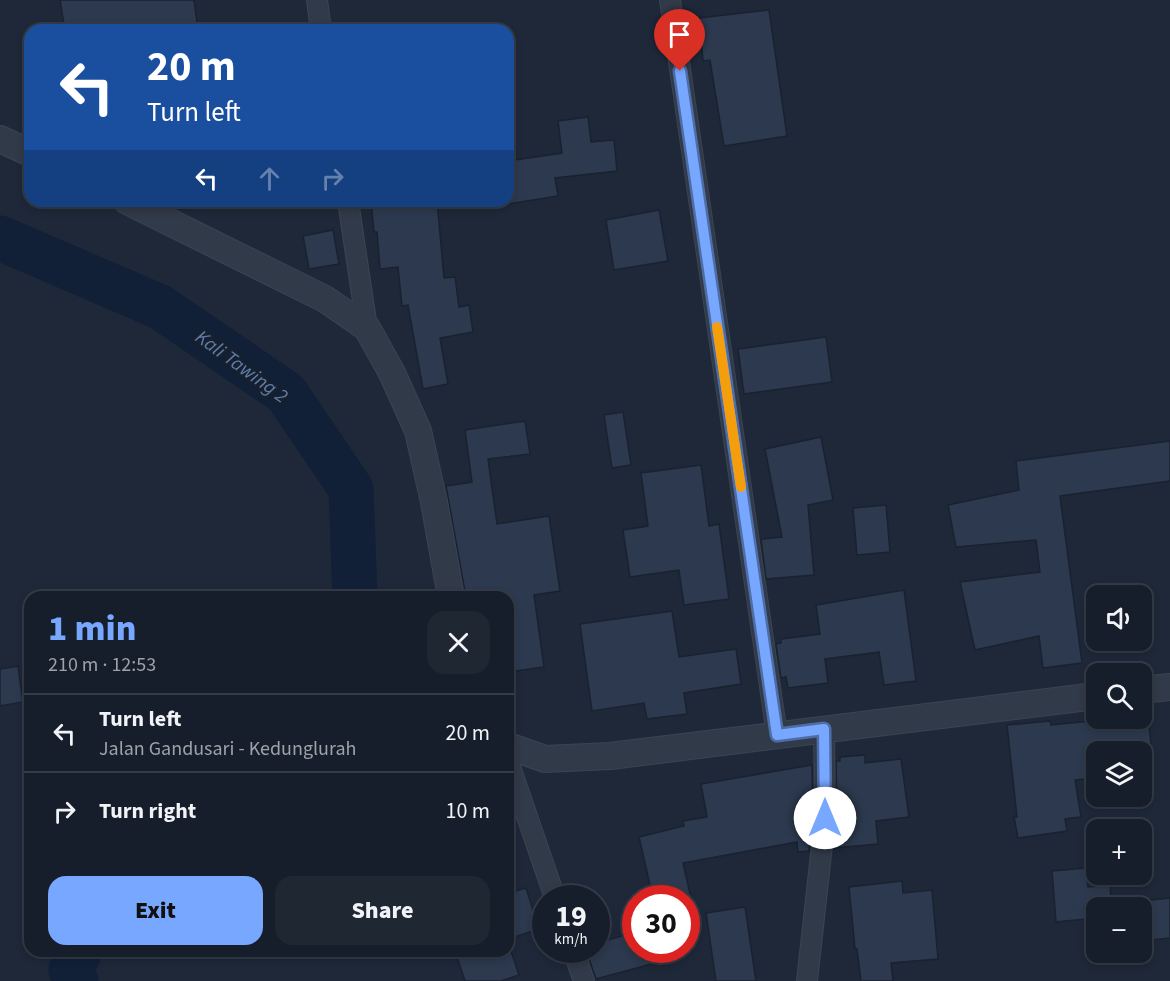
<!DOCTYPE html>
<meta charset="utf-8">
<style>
:root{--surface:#161e2b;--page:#1f2733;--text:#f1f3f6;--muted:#9ea2a9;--line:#353c47;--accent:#78a7ff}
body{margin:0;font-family:"Source Sans 3",sans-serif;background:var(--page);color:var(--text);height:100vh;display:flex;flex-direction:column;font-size:22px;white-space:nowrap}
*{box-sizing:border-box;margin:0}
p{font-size:20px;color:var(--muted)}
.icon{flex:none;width:33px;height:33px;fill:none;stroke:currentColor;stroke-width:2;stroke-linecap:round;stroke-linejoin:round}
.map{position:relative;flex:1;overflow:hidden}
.side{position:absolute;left:24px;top:591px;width:490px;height:366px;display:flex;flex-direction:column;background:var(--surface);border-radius:18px;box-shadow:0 3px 9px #0003,0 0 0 2px var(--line)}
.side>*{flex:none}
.banner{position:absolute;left:24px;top:24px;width:490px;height:183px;border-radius:18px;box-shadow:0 3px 9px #0003,0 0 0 2px var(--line);background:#1a4fa0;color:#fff;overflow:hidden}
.tools{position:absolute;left:1086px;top:585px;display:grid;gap:12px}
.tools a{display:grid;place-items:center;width:66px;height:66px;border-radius:12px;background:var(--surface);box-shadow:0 3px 9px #0003,0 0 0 2px var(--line);font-size:30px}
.speed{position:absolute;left:532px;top:885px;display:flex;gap:12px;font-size:30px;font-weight:700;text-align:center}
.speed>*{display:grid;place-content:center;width:78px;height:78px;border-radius:50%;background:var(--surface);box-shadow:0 3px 9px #0003,0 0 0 2px var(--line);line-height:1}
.speed small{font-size:15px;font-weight:400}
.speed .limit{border:9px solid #d22;background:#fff;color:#111}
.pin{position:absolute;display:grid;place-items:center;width:51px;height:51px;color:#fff;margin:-62px -26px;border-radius:50% 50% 50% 0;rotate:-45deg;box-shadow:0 0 6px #0007}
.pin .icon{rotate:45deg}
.me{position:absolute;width:66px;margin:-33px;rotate:0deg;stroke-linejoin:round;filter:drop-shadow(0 0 4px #0008)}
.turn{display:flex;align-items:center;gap:21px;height:126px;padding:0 24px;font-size:27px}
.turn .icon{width:78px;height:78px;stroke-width:2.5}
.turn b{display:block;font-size:42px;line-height:51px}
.lanes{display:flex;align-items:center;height:57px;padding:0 24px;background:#0003;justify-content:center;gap:30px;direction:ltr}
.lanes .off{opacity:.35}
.round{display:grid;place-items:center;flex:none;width:63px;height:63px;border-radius:18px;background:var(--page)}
.headline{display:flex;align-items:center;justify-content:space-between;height:102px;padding:0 24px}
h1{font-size:36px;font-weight:800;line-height:45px;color:var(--accent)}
.action{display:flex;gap:12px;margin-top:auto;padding:12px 24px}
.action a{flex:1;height:69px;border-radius:18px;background:var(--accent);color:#111;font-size:24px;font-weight:800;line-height:69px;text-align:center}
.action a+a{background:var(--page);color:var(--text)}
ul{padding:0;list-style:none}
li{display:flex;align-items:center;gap:18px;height:78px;padding:0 24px;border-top:2px solid var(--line)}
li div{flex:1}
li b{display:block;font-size:22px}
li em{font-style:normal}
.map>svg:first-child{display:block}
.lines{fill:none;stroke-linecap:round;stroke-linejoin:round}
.river{stroke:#111f37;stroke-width:45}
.building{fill:#2c394e;stroke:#192230;stroke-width:1.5}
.minor-casing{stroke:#3b4453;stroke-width:22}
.tertiary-casing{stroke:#3b4453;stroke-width:28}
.minor{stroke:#313a49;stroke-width:20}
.tertiary{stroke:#313a49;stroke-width:26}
.route-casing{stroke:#4e6da6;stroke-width:15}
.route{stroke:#78a7ff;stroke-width:10}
.slow{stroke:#f59e0b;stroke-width:10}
.labels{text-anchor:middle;stroke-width:6;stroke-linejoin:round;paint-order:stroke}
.water-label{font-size:20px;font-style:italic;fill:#607daa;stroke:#17202e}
</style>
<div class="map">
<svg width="1170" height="981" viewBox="0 0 1170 981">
<rect width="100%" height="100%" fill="#1e2839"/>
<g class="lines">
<g class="river">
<polyline points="0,238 160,307 286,393 351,489 355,597"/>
<polyline points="76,981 71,970 80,951"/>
</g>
</g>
<g class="building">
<polygon points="60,0 194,0 198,30 65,30"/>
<polygon points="769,10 787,136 724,146 710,60 703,61 699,18"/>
<polygon points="588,117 591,142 614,140 617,171 555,178 558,196 508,204 508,161 562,153 558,121"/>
<polygon points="371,201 437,201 444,278 455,277 459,307 469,305 473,332 440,338 448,384 423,389 408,305 402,306 398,267 380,269 377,232 374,232"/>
<polygon points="659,210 668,261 614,270 606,220"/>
<polygon points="333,230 339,264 309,269 303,236"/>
<polygon points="826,337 832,382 744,394 738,349"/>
<polygon points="623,412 631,465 612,468 604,415"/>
<polygon points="525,421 530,454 488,459 497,524 549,516 560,591 534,595 544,667 508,672 508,597 466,597 446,486 472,482 465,430"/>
<polygon points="821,437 833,500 808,505 814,575 766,579 761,539 782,537 765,449"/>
<polygon points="1170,441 1170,481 1060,496 1082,663 1043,668 1039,636 975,650 960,582 1040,572 1036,540 956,547 948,505 1019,490 1016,461"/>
<polygon points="701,465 709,526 719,524 729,599 684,605 679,570 630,577 623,530 648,526 641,473"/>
<polygon points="886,505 890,552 857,555 853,508"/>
<polygon points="904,590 916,681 884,685 879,652 825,659 828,683 788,688 786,677 781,678 776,644 781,643 781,639 820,634 816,605"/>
<polygon points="672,611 679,657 736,649 741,684 684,693 687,714 647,719 644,703 592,711 580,624"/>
<polygon points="18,666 23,702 0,706 0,669"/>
<polygon points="1121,718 1148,718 1152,752 1096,752 1096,778 1075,780 1081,817 1065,819 1067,831 1018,838 1014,817 1017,817 1007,725 1050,721 1051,725"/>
<polygon points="865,755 865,763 901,759 909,817 876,821 878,844 834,848 837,818 836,761 840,761 840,757"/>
<polygon points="812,765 813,817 809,851 798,852 797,842 683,863 691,898 653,898 639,837 684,826 683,821 707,817 701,784"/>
<polygon points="1086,868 1088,887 1110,885 1112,908 1096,908 1096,918 1056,922 1052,871"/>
<polygon points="902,881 903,893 932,890 938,959 891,963 893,981 861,981 857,949 855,949 849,887"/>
<polygon points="526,888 539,929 508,939 508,893"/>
<polygon points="1170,898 1170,938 1142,941 1142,901"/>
<polygon points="745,907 756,981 716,981 706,913"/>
<polygon points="636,932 636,950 680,950 681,956 596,979 586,950 597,950 597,943"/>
<polygon points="455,951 511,951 519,975 501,981 465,981"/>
</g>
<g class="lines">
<defs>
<g id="minor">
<polyline points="317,0 321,30"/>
<polyline points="670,0 777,735"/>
<polyline points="348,201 367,328"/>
<polyline points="508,761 555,898"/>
<polyline points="573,950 584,981"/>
<polyline points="807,981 825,818 824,729"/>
</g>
<g id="tertiary">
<polyline points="0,139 30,153"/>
<polyline points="127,201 325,299 367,328 392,373 418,431 434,502 451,597"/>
<polyline points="1142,690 1170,687"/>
<polyline points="508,746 545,759 610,756 1096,696"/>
</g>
</defs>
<use href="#minor" class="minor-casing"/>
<use href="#tertiary" class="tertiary-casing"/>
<use href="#minor" class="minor"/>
<use href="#tertiary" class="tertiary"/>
</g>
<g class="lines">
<defs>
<polyline id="route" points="680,71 777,735 824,729 825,818"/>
</defs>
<use href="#route" class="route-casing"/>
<use href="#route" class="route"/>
<polyline class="slow" points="717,327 741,487"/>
</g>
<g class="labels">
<g class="water-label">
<text transform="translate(242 366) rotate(36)" y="7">Kali Tawing 2</text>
</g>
</g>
</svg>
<div class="tools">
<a><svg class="icon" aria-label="sound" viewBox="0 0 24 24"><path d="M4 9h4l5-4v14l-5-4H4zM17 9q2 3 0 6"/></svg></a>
<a><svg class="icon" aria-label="search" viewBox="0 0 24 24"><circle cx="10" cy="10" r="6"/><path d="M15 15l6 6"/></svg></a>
<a><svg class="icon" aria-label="layers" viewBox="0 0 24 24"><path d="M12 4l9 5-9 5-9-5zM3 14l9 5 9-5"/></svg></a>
<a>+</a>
<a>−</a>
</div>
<div class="speed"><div>19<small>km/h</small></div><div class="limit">30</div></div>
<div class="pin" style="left:680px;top:71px;background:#d93025"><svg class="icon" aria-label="arrive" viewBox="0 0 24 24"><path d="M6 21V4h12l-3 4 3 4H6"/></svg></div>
<svg class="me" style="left:825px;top:818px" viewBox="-20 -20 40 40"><circle r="19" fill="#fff"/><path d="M0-13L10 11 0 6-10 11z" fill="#78a7ff"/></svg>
<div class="banner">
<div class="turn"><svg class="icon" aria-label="left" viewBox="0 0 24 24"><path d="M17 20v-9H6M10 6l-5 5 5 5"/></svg><div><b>20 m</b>Turn left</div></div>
<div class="lanes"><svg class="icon" aria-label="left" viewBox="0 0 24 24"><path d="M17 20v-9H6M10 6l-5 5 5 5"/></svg><svg class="icon off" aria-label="ahead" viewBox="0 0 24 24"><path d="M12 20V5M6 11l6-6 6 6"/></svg><svg class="icon off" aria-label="right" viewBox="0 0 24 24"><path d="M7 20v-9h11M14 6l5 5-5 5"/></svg></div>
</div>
<section class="side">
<div class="headline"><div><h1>1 min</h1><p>210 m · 12:53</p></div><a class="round"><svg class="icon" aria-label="close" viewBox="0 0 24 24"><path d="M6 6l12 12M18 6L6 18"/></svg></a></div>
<ul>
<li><svg class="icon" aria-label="left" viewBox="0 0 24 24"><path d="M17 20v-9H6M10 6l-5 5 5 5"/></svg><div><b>Turn left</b><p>Jalan Gandusari - Kedunglurah</p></div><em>20 m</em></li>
<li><svg class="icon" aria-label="right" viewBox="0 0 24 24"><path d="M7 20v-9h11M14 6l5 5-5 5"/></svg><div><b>Turn right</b></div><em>10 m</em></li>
</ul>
<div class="action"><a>Exit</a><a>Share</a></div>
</section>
</div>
